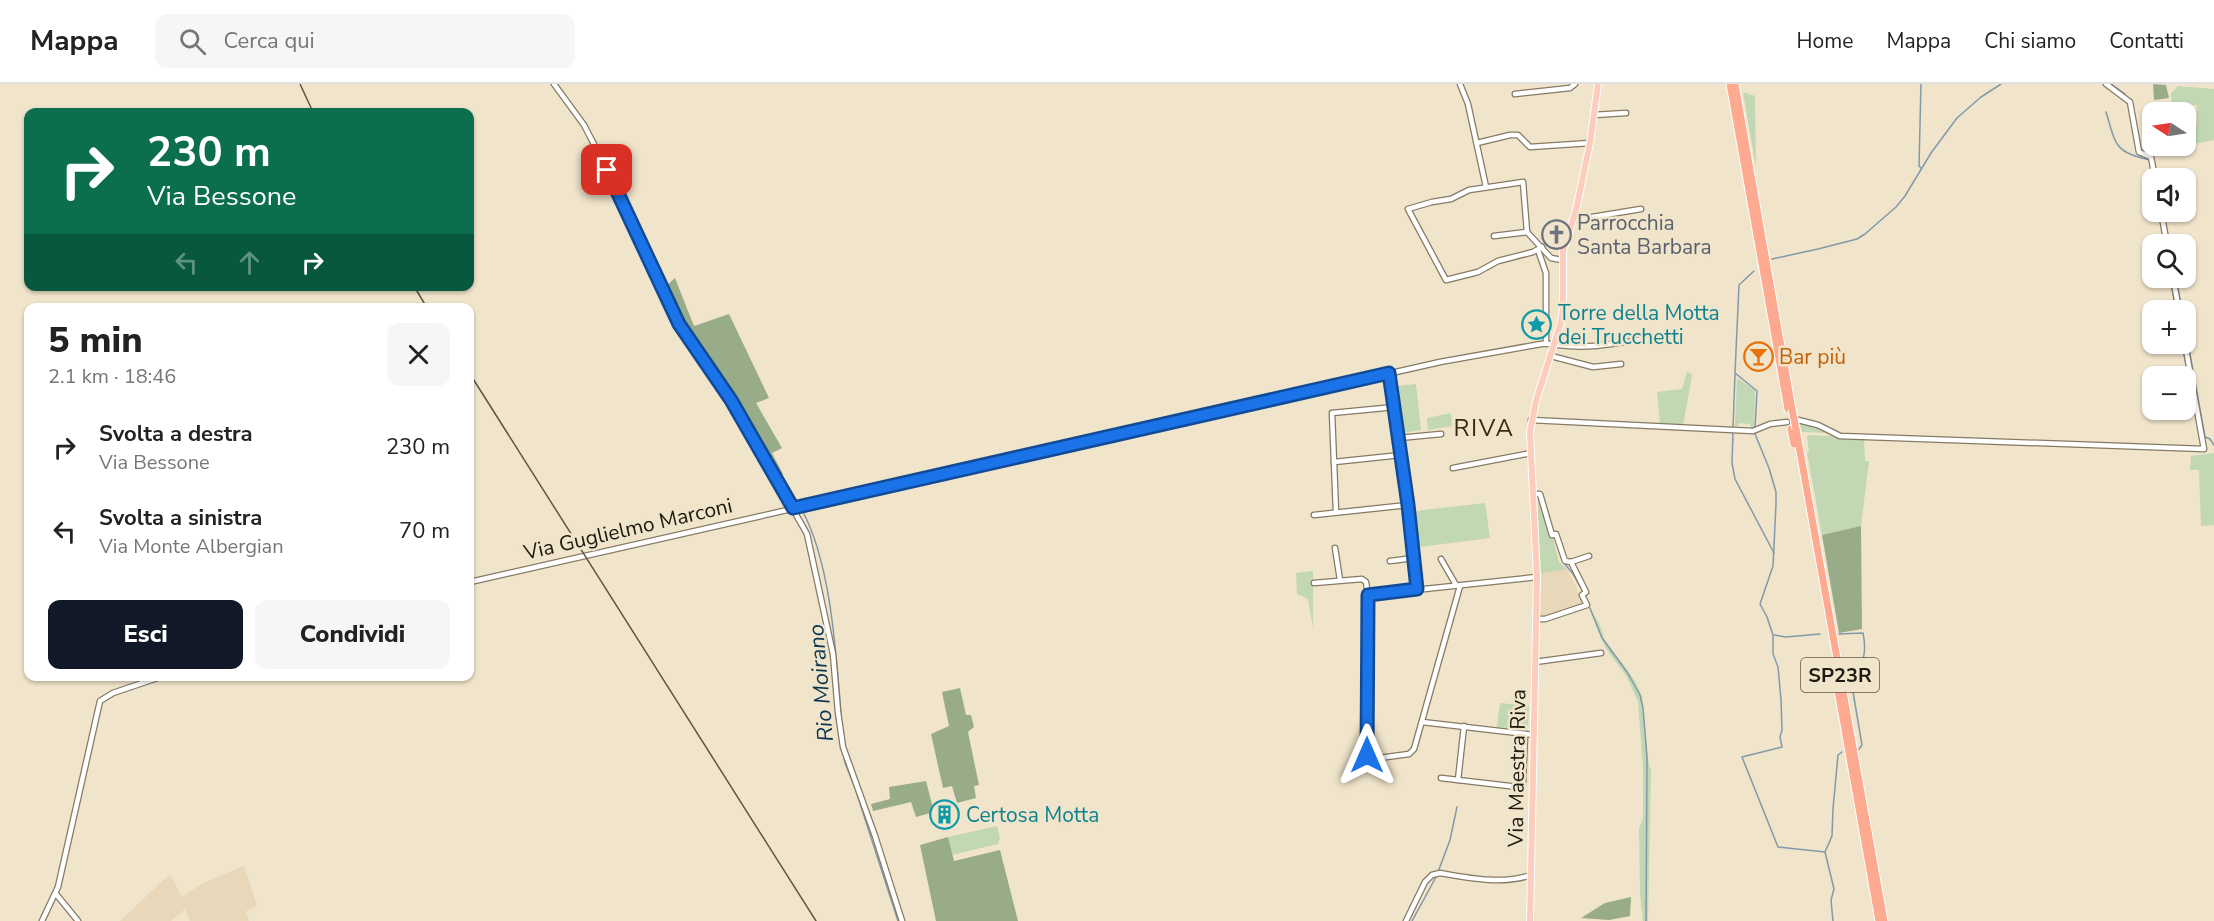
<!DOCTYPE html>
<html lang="it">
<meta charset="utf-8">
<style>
:root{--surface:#fff;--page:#f6f6f6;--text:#222;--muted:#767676;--line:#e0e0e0;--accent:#111827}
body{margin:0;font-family:"Nunito Sans",sans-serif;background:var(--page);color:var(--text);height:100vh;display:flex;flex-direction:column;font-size:22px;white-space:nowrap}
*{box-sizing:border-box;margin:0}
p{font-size:20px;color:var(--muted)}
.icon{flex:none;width:33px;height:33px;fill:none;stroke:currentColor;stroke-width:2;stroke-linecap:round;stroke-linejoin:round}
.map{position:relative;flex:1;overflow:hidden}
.details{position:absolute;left:24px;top:219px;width:450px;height:378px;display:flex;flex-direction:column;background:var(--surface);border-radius:12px;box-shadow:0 2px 4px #0004}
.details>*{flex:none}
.guide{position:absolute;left:24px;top:24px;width:450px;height:183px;border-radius:12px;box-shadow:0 2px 4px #0004;background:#0b6e4f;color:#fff;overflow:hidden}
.needle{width:39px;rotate:282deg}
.controls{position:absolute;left:2142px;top:18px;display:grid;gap:12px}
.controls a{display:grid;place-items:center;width:54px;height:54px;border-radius:12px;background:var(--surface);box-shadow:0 2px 4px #0004;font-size:30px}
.pin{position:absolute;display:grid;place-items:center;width:51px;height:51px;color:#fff;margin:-26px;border-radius:12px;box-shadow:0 3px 9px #0006}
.me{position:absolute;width:66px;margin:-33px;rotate:0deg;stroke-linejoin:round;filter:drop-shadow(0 0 4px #0008)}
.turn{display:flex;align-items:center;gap:21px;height:126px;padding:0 24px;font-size:27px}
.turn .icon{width:78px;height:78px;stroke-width:2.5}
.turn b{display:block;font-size:42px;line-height:51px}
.lanes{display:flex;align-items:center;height:57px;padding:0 24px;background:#0003;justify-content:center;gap:30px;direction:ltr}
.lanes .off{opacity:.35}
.round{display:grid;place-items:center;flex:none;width:63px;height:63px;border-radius:12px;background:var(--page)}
.overview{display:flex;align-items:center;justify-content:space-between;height:102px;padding:0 24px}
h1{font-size:36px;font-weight:800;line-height:45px}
.button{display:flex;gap:12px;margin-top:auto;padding:12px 24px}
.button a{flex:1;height:69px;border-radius:12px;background:var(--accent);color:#fff;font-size:24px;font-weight:800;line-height:69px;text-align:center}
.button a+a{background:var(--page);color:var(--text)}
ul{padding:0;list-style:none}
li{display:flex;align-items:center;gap:18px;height:84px;padding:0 24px}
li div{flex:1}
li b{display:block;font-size:22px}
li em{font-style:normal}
header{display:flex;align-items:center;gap:36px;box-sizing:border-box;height:84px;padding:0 30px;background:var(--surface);border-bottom:2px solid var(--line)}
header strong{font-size:28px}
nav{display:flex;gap:33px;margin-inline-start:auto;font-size:21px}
.search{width:420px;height:54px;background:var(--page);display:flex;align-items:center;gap:15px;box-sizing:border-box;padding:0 21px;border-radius:12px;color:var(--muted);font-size:22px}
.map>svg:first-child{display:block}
.built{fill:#e8d7b9}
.green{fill:#c2d7b3}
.forest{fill:#99ac89}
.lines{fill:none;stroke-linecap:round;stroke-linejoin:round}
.stream{stroke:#8299aa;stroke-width:1.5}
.minor-casing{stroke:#857a64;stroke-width:7}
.major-casing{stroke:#fff;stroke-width:8}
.highway-casing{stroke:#fff;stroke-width:9}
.minor{stroke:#fff;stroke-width:4.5}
.major{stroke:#feccbc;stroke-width:6}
.highway{stroke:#feaa90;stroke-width:7}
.rail{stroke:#5d5648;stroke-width:1.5}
.highway-bridge-casing{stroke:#fff;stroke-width:9;stroke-linecap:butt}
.highway-bridge{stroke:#feaa90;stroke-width:7}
.route-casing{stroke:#114b97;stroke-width:15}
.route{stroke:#1a73e8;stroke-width:10}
.labels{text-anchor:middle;stroke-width:5;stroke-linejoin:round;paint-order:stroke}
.shield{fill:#f0e4cb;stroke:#5e5749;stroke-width:1.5}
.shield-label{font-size:20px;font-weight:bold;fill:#1f1a11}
.worship-label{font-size:21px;fill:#5b616d;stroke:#f0e4cb;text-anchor:start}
.culture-label{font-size:21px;fill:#0d838f;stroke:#f0e4cb;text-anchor:start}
.food-label{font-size:21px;fill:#c56008;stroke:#f0e4cb;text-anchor:start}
.street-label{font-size:21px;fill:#1f1a11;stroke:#f0e4cb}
.water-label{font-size:22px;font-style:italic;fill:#0a3551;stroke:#f0e4cb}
.quarter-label{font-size:24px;letter-spacing:1.5px;fill:#352b17;stroke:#f0e4cb}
</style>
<header>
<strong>Mappa</strong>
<div class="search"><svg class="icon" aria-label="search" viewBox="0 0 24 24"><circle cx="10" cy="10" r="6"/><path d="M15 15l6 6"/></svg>Cerca qui</div>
<nav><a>Home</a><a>Mappa</a><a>Chi siamo</a><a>Contatti</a></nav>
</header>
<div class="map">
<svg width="2214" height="837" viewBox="0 0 2214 837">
<rect width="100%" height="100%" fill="#f0e4cb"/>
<g class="built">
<polygon points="1567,485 1576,503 1583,521 1539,534 1539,490"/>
<polygon points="244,782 257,822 246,827 249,837 190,837 185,825 171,837 120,837 170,790 182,813 203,799"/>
</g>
<g class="green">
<polygon points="2178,2 2214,5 2214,56 2181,63 2180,62 2186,62 2186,43 2197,41 2197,21 2172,23 2171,9"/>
<polygon points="1743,8 1755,12 1756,84"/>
<polygon points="1687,288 1691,289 1692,292 1683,341 1660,340 1657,308 1682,305"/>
<polygon points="1737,294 1755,306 1754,345 1751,345 1750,340 1739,339 1738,342 1735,342"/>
<polygon points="1416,300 1421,346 1402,349 1397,302"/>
<polygon points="1451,329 1452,342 1428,346 1427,334"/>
<polygon points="1799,338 1812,341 1828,349 1802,348"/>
<polygon points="1809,351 1864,354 1865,377 1869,377 1861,442 1822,451 1807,368 1809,367 1807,353"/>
<polygon points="2214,369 2214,441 2201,442 2199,386 2190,386 2191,372"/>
<polygon points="1537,413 1540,418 1551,454 1553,454 1559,478 1567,485 1539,490"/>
<polygon points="1485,419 1490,454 1419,463 1415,427"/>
<polygon points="1313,487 1313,544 1308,515 1297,510 1296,489"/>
<polygon points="1588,522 1599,539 1605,556 1635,597 1642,612 1649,681 1651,685 1648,837 1643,837 1640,809 1639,745 1643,734 1643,683 1638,618 1627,593 1605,563"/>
<polygon points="1500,619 1529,622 1528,641 1522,645 1497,643"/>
<polygon points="997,742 1000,754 998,760 952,771 948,753"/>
</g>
<g class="forest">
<polygon points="2153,0 2166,1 2169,14 2154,16"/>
<polygon points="675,194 694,242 729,230 769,314 756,319 782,364 772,369 783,390 778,394 725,303 683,244 664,204"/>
<polygon points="1861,442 1862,545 1839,549 1822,451"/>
<polygon points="960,604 966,631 971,631 974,643 968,648 979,701 974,702 976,714 957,719 952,702 943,704 931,650 949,642 942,608"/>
<polygon points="926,697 934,728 916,733 911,718 873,727 871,720 890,715 889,703"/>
<polygon points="948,753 954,777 1000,766 1018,837 936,837 920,761"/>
<polygon points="1631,813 1630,832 1609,836 1581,834 1605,819"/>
</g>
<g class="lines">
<g class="stream">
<polyline points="2111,0 2125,10"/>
<path d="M2106 28C2116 60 2113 68 2150 76"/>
<polyline points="1921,84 1919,82 1921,0"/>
<polyline points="2163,149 2164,160"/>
<polyline points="1772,175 1818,165 1857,155 1865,150 1896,123 1905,112 1931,69 1957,34 1981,13 2001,0"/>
<polyline points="1754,187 1739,201 1735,289 1757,307 1755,344"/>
<polyline points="2170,194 2176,226"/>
<polyline points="2176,194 2182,226"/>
<polyline points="2186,248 2205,353 2210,355 2214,361"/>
<polyline points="2182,260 2201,354"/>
<polyline points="1733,344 1735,290"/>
<polyline points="1733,349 1732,379 1735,395 1774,469"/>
<polyline points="1755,350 1769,384 1776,408 1776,420 1773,482 1760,520 1767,533 1773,551 1773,570 1778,583 1781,616 1782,646 1780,653 1782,663 1742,673 1778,763 1825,768"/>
<polyline points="790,408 799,420"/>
<path d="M802 426C831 479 836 569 841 630L836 633 845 679 855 704 898 837"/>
<polyline points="1549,431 1550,437"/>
<polyline points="1564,479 1573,490 1582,506"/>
<polyline points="1590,524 1602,554 1627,588 1640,611 1643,624 1647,674 1646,837"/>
<path d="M1839 550 1863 549C1867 568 1864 581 1851 596L1862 661 1859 665"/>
<polyline points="1774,551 1786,553 1820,550"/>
<polyline points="1438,788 1450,756 1457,723"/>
<polyline points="1412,837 1436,793"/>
<polyline points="1833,837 1831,816 1834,805 1825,768 1832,752 1833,725 1838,671 1842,668"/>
</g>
<defs>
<g id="minor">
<polyline points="554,0 584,41 599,70 679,240 731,316 807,450 833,570 838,628 843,663 875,752 902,837"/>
<polyline points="1460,0 1468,20 1486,103"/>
<polyline points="2106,0 2130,18 2139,68 2151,73 2155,94"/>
<polyline points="1515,10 1570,4 1575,0"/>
<polyline points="1594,31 1626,29"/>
<polyline points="1477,59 1510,51 1518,51 1530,63 1590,59"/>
<polyline points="2161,128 2167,160"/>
<polyline points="1574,136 1641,125"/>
<polyline points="1527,148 1523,98 1469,106 1451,115 1432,118 1408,125 1446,196 1478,188 1498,177 1533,168 1542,163"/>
<polyline points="1527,148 1551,174 1562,176"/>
<polyline points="1494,152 1527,148"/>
<polyline points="1538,166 1546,189 1546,259"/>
<polyline points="2173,194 2179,226"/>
<polyline points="1551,272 1593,283 1621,280"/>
<polyline points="1389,289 1408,421 1417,505"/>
<polyline points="1531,336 1753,347 1770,340 1787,338"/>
<polyline points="1798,336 1818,341 1840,352 2204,365 2185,260"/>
<polyline points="1399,354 1441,350"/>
<polyline points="1334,378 1401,371"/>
<polyline points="1453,384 1531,369"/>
<polyline points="1534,410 1540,410 1552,451 1556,450 1565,477 1571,478 1586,508 1582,511 1587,521 1545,535 1536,535"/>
<polyline points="1336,428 1332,329 1395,323"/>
<polyline points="1314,431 1408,421"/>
<polyline points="1335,464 1340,496"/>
<polyline points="1441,475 1456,501"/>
<polyline points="1390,477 1414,474"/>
<polyline points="1571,478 1589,472"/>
<path d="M470 498 1440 278 1541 260C1551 259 1559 262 1569 262 1593 264 1617 259 1640 256"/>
<polyline points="1314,499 1362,495 1366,498 1368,511 1537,493"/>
<polyline points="1368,511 1367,671 1372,675 1409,670 1414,665 1460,502"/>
<polyline points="1535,578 1601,569"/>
<polyline points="1422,638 1534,651"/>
<polyline points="1464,642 1458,696 1518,703 1523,698 1525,650"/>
<polyline points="1441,694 1458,696"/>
<polyline points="56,810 78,837"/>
<polyline points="42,837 58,803 100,617 113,609 163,592"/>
<path d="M1406 837 1425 798 1432 791 1440 789C1469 794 1502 801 1531 791"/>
</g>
<polyline id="major" points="1530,837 1537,493 1530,348 1536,317 1561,238 1563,225 1563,167 1576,126 1590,59 1598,0"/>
<g id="highway">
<polyline points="1730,0 1788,325"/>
<polyline points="1735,0 1792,325"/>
<polyline points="1791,345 1794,360"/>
<polyline points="1796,345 1884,837"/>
<polyline points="1834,584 1879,837"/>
</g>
</defs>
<use href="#minor" class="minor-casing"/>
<use href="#major" class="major-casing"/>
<use href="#highway" class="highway-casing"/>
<use href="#minor" class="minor"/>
<use href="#major" class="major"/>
<use href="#highway" class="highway"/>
<g class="rail">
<polyline points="300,0 313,28"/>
<polyline points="414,202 427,224"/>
<polyline points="470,290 816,837"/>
</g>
<defs>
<polyline id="highway-bridge" points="1792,325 1796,345"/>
</defs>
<use href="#highway-bridge" class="highway-bridge-casing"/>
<use href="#highway-bridge" class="highway-bridge"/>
</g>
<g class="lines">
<defs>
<polyline id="route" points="607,86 679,240 731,316 793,424 1389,289 1408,421 1417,505 1368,511 1367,671"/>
</defs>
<use href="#route" class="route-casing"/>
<use href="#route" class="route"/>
</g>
<defs>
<symbol id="church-ring" viewBox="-11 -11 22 22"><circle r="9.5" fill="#f0e4cb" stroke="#6b7280" stroke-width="1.5"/><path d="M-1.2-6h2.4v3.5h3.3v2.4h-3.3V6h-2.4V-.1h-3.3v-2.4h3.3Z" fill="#6b7280"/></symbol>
<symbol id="sight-ring" viewBox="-11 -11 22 22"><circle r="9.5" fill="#f0e4cb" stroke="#0f9aa8" stroke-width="1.5"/><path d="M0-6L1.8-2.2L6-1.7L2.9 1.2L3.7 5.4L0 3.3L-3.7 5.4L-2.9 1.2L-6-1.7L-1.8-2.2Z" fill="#0f9aa8"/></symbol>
<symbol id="bar-ring" viewBox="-11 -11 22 22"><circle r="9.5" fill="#f0e4cb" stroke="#e8710a" stroke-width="1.5"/><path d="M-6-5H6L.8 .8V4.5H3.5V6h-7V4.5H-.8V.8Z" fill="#e8710a"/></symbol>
<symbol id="building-ring" viewBox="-11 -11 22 22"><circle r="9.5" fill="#f0e4cb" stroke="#0f9aa8" stroke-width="1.5"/><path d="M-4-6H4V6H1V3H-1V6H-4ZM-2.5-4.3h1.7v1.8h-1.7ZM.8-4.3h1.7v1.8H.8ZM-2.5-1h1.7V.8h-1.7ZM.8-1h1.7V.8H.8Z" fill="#0f9aa8"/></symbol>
</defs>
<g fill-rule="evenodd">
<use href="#church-ring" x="1540" y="134" width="33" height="33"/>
<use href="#sight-ring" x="1520" y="224" width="33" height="33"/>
<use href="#bar-ring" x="1742" y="256" width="33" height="33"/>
<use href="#building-ring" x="928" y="714" width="33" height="33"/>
</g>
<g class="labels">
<rect class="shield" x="1801" y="574" width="78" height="34" rx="4.5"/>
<g class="shield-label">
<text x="1840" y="598">SP23R</text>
</g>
<g class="worship-label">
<text x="1577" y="146">Parrocchia<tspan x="1577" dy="24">Santa Barbara</tspan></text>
</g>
<g class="culture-label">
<text x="1558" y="236">Torre della Motta<tspan x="1558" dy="24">dei Trucchetti</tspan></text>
<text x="966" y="738">Certosa Motta</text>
</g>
<g class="food-label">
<text x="1779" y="280">Bar più</text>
</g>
<g class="street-label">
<text transform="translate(628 445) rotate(-13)" y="7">Via Guglielmo Marconi</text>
<text transform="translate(1517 684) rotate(-89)" y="7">Via Maestra Riva</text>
</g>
<g class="water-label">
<text transform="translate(820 599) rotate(-95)" y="8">Rio Moirano</text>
</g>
<g class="quarter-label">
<text x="1484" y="352">RIVA</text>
</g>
</g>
</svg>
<div class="controls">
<a><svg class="needle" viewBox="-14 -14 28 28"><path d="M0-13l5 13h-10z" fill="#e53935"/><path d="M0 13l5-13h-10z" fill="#767676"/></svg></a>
<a><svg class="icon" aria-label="sound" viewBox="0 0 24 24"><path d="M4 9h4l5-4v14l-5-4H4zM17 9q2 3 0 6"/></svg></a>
<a><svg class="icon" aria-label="search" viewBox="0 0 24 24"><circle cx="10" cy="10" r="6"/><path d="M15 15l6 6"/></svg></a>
<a>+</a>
<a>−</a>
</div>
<div class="pin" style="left:607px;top:86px;background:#d93025"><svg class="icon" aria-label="arrive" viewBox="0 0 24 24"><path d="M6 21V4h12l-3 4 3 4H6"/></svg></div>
<svg class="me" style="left:1367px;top:671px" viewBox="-20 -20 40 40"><path d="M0-17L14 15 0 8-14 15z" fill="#1a73e8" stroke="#fff" stroke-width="4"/></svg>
<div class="guide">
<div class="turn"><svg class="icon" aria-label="right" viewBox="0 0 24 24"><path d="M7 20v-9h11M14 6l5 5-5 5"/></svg><div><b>230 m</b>Via Bessone</div></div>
<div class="lanes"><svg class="icon off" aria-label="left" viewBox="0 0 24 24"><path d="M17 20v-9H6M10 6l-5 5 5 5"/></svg><svg class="icon off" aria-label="ahead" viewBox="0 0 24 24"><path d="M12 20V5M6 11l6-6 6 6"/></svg><svg class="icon" aria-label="right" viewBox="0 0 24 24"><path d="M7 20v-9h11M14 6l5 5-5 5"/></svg></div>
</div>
<section class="details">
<div class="overview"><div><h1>5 min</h1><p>2.1 km · 18:46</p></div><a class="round"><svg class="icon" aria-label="close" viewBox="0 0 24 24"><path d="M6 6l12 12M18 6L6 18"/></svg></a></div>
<ul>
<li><svg class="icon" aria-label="right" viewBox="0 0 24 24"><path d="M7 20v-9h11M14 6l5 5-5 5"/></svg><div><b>Svolta a destra</b><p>Via Bessone</p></div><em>230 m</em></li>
<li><svg class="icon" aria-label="left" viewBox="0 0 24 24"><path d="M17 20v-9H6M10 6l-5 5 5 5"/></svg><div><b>Svolta a sinistra</b><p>Via Monte Albergian</p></div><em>70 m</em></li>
</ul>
<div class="button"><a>Esci</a><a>Condividi</a></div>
</section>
</div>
